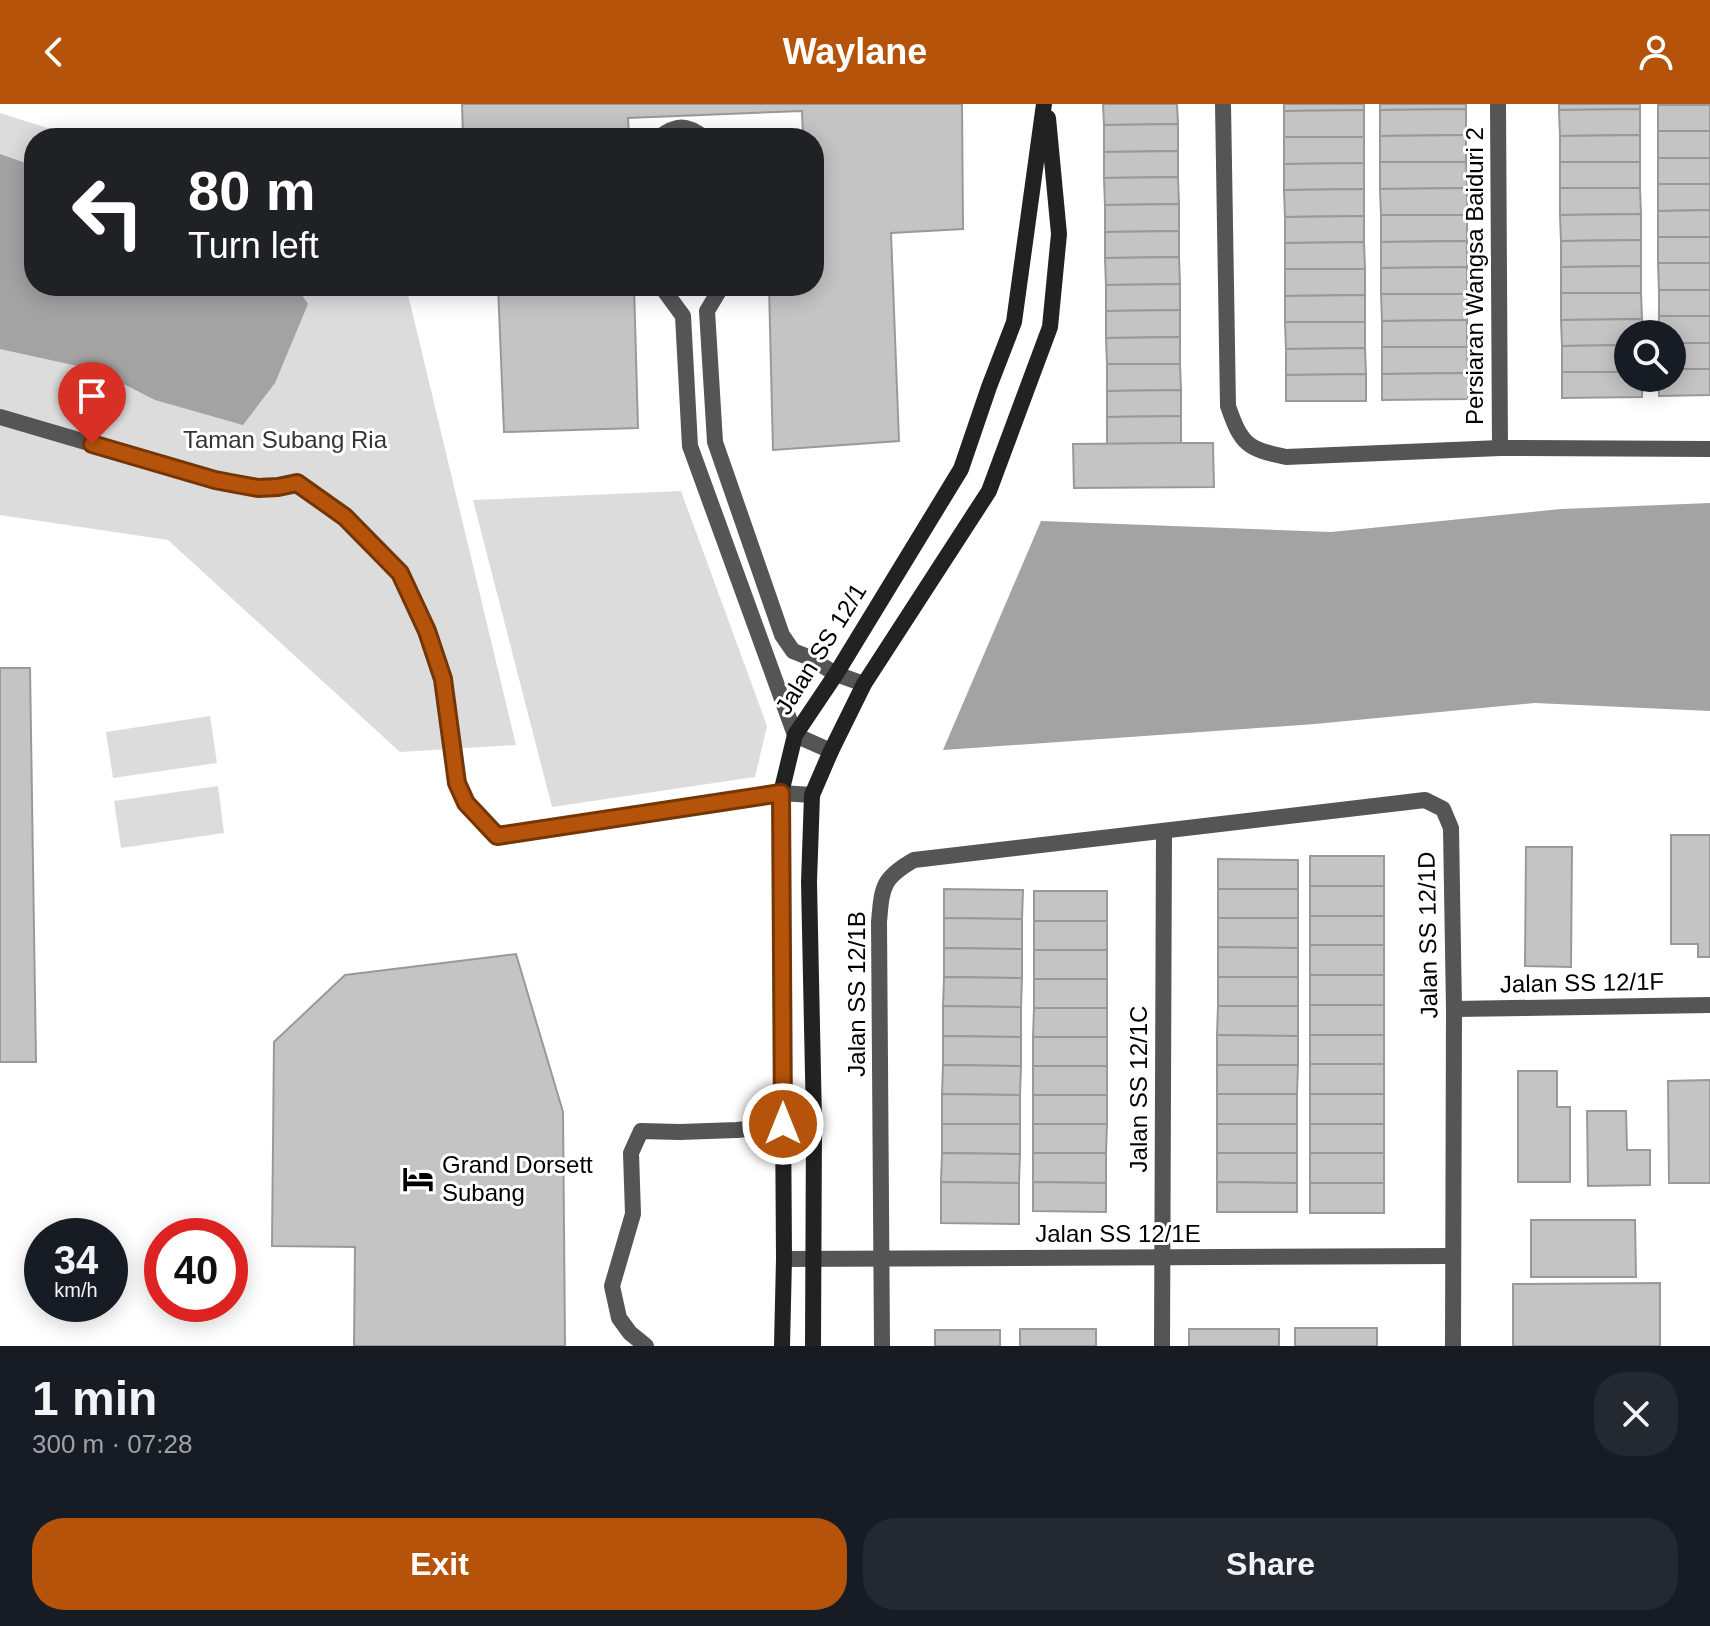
<!DOCTYPE html>
<meta charset="utf-8">
<style>
:root{--surface:#171b24;--page:#242831;--text:#f1f3f6;--muted:#9ea1a6;--accent:#b45309}
body{margin:0;font-family:Arial,sans-serif;background:var(--page);color:var(--text);height:100vh;display:flex;flex-direction:column;font-size:30px;white-space:nowrap}
*{box-sizing:border-box;margin:0}
p{font-size:26px;color:var(--muted)}
.icon{flex:none;width:44px;height:44px;fill:none;stroke:currentColor;stroke-width:2;stroke-linecap:round;stroke-linejoin:round}
.map{position:relative;height:1242px;overflow:hidden}
.side{display:flex;flex-direction:column;background:var(--surface);flex:1}
.side>*{flex:none}
.top-card{position:absolute;left:24px;top:24px;width:800px;height:168px;border-radius:32px;box-shadow:0 4px 20px #0003;background:#202124;color:#fff;overflow:hidden}
.controls{position:absolute;left:1614px;top:216px;display:grid;gap:16px}
.controls a{display:grid;place-items:center;width:72px;height:72px;border-radius:50%;background:var(--surface);box-shadow:0 4px 20px #0003;font-size:40px}
.speed{position:absolute;left:24px;top:1114px;display:flex;gap:16px;font-size:40px;font-weight:700;text-align:center}
.speed>*{display:grid;place-content:center;width:104px;height:104px;border-radius:50%;background:var(--surface);box-shadow:0 4px 20px #0003;line-height:1}
.speed small{font-size:20px;font-weight:400}
.speed .limit{border:12px solid #d22;background:#fff;color:#111}
.pin{position:absolute;display:grid;place-items:center;width:68px;height:68px;color:#fff;margin:-82px -34px;border-radius:50% 50% 50% 0;rotate:-45deg;box-shadow:0 0 8px #0007}
.pin .icon{rotate:45deg}
.me{position:absolute;width:88px;margin:-44px;rotate:0deg;stroke-linejoin:round;filter:drop-shadow(0 0 6px #0008)}
.turn{display:flex;align-items:center;gap:28px;height:168px;padding:0 32px;font-size:36px}
.turn .icon{width:104px;height:104px;stroke-width:2.5}
.turn b{display:block;font-size:56px;line-height:68px}
.round{display:grid;place-items:center;flex:none;width:84px;height:84px;border-radius:32px;background:var(--page)}
.summary{display:flex;align-items:center;justify-content:space-between;height:136px;padding:0 32px}
h1{font-size:48px;font-weight:700;line-height:60px}
.button{display:flex;gap:16px;margin-top:auto;padding:16px 32px}
.button a{flex:1;height:92px;border-radius:32px;background:var(--accent);color:#fff;font-size:32px;font-weight:700;line-height:92px;text-align:center}
.button a+a{background:var(--page);color:var(--text)}
header{display:flex;justify-content:space-between;align-items:center;height:104px;padding:0 32px;background:var(--accent);color:#fff;font-size:36px;font-weight:700}
.map>svg:first-child{display:block}
.green{fill:#dcdcdc}
.water{fill:#a3a3a3}
.building{fill:#c4c4c4;stroke:#999;stroke-width:2}
.lines{fill:none;stroke-linecap:round;stroke-linejoin:round}
.lane{stroke:#555;stroke-width:16}
.street{stroke:#555;stroke-width:16}
.secondary{stroke:#222;stroke-width:16}
.route-casing{stroke:#753606;stroke-width:20}
.route{stroke:#b45309;stroke-width:14}
.labels{text-anchor:middle;stroke-width:6;stroke-linejoin:round;paint-order:stroke}
.street-label{font-size:24px;fill:#000;stroke:#fff}
.park-label{font-size:24px;fill:#333;stroke:#fff}
.poi-label{font-size:24px;fill:#000;stroke:#fff;text-anchor:start}
</style>
<header><svg class="icon" aria-label="back" viewBox="0 0 24 24"><path d="M15 5l-7 7 7 7"/></svg>Waylane<svg class="icon" aria-label="person" viewBox="0 0 24 24"><circle cx="12" cy="8" r="4"/><path d="M4 21q1-7 8-7t8 7"/></svg></header>
<div class="map">
<svg width="1710" height="1242" viewBox="0 0 1710 1242">
<rect width="100%" height="100%" fill="#fff"/>
<g class="green">
<polygon points="0,9 79,34 34,34 34,182 406,182 516,641 400,648 168,436 0,411"/>
<polygon points="681,387 767,622 755,673 552,703 473,396"/>
<polygon points="210,612 217,659 113,674 106,628"/>
<polygon points="218,682 224,729 121,744 114,697"/>
</g>
<g class="water">
<polygon points="0,50 34,62 34,182 296,182 308,200 275,279 243,321 155,296 96,266 0,245"/>
<polygon points="1710,399 1710,607 1535,599 1315,620 943,646 1041,417 1331,428 1561,405"/>
</g>
<g class="building">
<polygon points="462,0 962,0 963,125 891,129 899,337 773,346 769,182 814,182 814,34 803,34 802,7 628,14 629,34 463,34"/>
<polygon points="1103,0 1177,0 1178,20 1104,21"/>
<polygon points="1284,0 1364,0 1364,6 1284,7"/>
<polygon points="1380,0 1466,0 1466,5 1380,6"/>
<polygon points="1559,0 1640,0 1640,5 1559,6"/>
<rect x="1658" y="1" width="52" height="26"/>
<polygon points="1466,5 1466,31 1380,32 1380,6"/>
<polygon points="1640,5 1640,31 1560,32 1559,6"/>
<polygon points="1364,6 1364,33 1284,33 1284,7"/>
<polygon points="1178,20 1178,47 1104,48 1104,21"/>
<rect x="1658" y="27" width="52" height="27"/>
<polygon points="1466,31 1466,58 1380,58 1380,32"/>
<polygon points="1640,31 1640,58 1560,58 1560,32"/>
<polygon points="1284,33 1364,33 1364,59 1284,60"/>
<polygon points="1178,47 1178,73 1104,74 1104,48"/>
<rect x="1658" y="54" width="52" height="26"/>
<polygon points="1380,58 1466,58 1467,84 1380,85"/>
<rect x="1560" y="58" width="80" height="26"/>
<polygon points="1364,59 1364,85 1284,86 1284,60"/>
<polygon points="1178,73 1179,100 1105,101 1104,74"/>
<polygon points="1658,80 1710,80 1710,106 1658,107"/>
<polygon points="1467,84 1467,111 1381,111 1380,85"/>
<polygon points="1560,84 1640,84 1641,110 1560,111"/>
<polygon points="1364,85 1364,112 1285,113 1284,86"/>
<polygon points="1179,100 1179,127 1105,128 1105,101"/>
<polygon points="1710,106 1710,133 1658,133 1658,107"/>
<polygon points="1641,110 1641,136 1561,137 1560,111"/>
<polygon points="1381,111 1467,111 1467,137 1381,138"/>
<polygon points="1364,112 1364,138 1285,139 1285,113"/>
<polygon points="1179,127 1179,153 1105,154 1105,128"/>
<rect x="1658" y="133" width="52" height="26"/>
<polygon points="1641,136 1641,162 1561,163 1561,137"/>
<polygon points="1467,137 1467,163 1381,164 1381,138"/>
<polygon points="1364,138 1365,165 1285,165 1285,139"/>
<polygon points="1179,153 1180,180 1106,181 1105,154"/>
<polygon points="1658,159 1710,159 1710,186 1659,186"/>
<polygon points="1641,162 1641,189 1561,189 1561,163"/>
<polygon points="1467,163 1467,190 1381,190 1381,164"/>
<polygon points="1285,165 1365,165 1365,191 1285,192"/>
<polygon points="1180,180 1180,206 1106,207 1106,181"/>
<polygon points="498,182 634,182 638,324 504,328"/>
<rect x="1659" y="186" width="51" height="26"/>
<polygon points="1561,189 1641,189 1642,215 1561,216"/>
<polygon points="1381,190 1467,190 1467,216 1382,217"/>
<polygon points="1365,191 1365,218 1285,218 1285,192"/>
<polygon points="1180,206 1180,233 1106,234 1106,207"/>
<polygon points="1659,212 1710,212 1710,239 1672,239 1672,230 1659,230"/>
<polygon points="1642,215 1642,230 1628,230 1628,241 1562,242 1561,216"/>
<polygon points="1467,216 1467,243 1382,243 1382,217"/>
<polygon points="1285,218 1365,218 1365,244 1286,245"/>
<polygon points="1180,233 1180,260 1107,260 1106,234"/>
<rect x="1672" y="239" width="38" height="26"/>
<polygon points="1628,241 1628,268 1562,268 1562,242"/>
<polygon points="1382,243 1467,243 1468,269 1382,270"/>
<polygon points="1365,244 1366,270 1286,271 1286,245"/>
<polygon points="1107,260 1180,260 1181,286 1107,287"/>
<polygon points="1672,265 1710,265 1710,291 1659,292 1659,274 1672,274"/>
<polygon points="1562,268 1628,268 1628,274 1642,274 1642,293 1562,294"/>
<polygon points="1468,269 1468,295 1382,296 1382,270"/>
<polygon points="1366,270 1366,297 1286,297 1286,271"/>
<polygon points="1181,286 1181,312 1107,313 1107,287"/>
<polygon points="1181,312 1181,339 1107,340 1107,313"/>
<polygon points="1181,339 1213,339 1214,383 1074,384 1073,340"/>
<polygon points="0,564 30,564 36,958 0,958"/>
<polygon points="1671,731 1710,731 1710,853 1698,853 1698,840 1671,840"/>
<polygon points="1526,743 1572,743 1571,863 1525,862"/>
<rect x="1310" y="752" width="74" height="30"/>
<polygon points="1218,755 1298,756 1298,785 1218,785"/>
<rect x="1310" y="782" width="74" height="30"/>
<polygon points="944,785 1023,786 1022,815 944,814"/>
<rect x="1218" y="785" width="80" height="29"/>
<rect x="1034" y="787" width="73" height="30"/>
<rect x="1310" y="812" width="74" height="29"/>
<polygon points="944,814 1022,815 1022,845 944,844"/>
<polygon points="1218,814 1298,814 1298,844 1218,843"/>
<rect x="1034" y="817" width="73" height="29"/>
<rect x="1310" y="841" width="74" height="30"/>
<polygon points="1218,843 1298,844 1298,873 1218,873"/>
<polygon points="944,844 1022,845 1022,874 944,873"/>
<rect x="1034" y="846" width="73" height="29"/>
<polygon points="516,850 563,1008 565,1242 354,1242 355,1143 272,1142 274,938 345,871"/>
<rect x="1310" y="871" width="74" height="30"/>
<polygon points="944,873 1022,874 1021,903 943,902"/>
<rect x="1218" y="873" width="80" height="29"/>
<rect x="1034" y="875" width="73" height="29"/>
<rect x="1310" y="901" width="74" height="30"/>
<polygon points="943,902 1021,903 1021,933 943,932"/>
<polygon points="1218,902 1298,902 1298,932 1217,931"/>
<polygon points="1034,904 1107,904 1107,933 1033,933"/>
<polygon points="1217,931 1298,932 1298,961 1217,961"/>
<rect x="1310" y="931" width="74" height="29"/>
<polygon points="943,932 1021,933 1021,962 943,961"/>
<rect x="1033" y="933" width="74" height="29"/>
<rect x="1310" y="960" width="74" height="30"/>
<polygon points="943,961 1021,962 1020,991 942,990"/>
<polygon points="1217,961 1298,961 1297,990 1217,990"/>
<rect x="1033" y="962" width="74" height="29"/>
<polygon points="1518,967 1557,967 1557,1003 1570,1003 1570,1078 1518,1078"/>
<polygon points="1710,976 1710,1079 1669,1079 1668,977"/>
<polygon points="942,990 1020,991 1020,1020 942,1020"/>
<rect x="1217" y="990" width="80" height="30"/>
<rect x="1310" y="990" width="74" height="30"/>
<rect x="1033" y="991" width="74" height="29"/>
<polygon points="1587,1007 1626,1007 1627,1046 1650,1046 1650,1081 1588,1082"/>
<polygon points="942,1020 1020,1020 1020,1050 942,1049"/>
<polygon points="1033,1020 1107,1020 1106,1049 1033,1049"/>
<rect x="1217" y="1020" width="80" height="29"/>
<rect x="1310" y="1020" width="74" height="29"/>
<polygon points="942,1049 1020,1050 1019,1079 941,1078"/>
<polygon points="1033,1049 1106,1049 1106,1079 1033,1078"/>
<polygon points="1217,1049 1297,1049 1297,1079 1217,1078"/>
<rect x="1310" y="1049" width="74" height="30"/>
<polygon points="941,1078 1019,1079 1019,1120 941,1119"/>
<polygon points="1033,1078 1106,1079 1106,1108 1033,1107"/>
<polygon points="1217,1078 1297,1079 1297,1108 1217,1108"/>
<rect x="1310" y="1079" width="74" height="30"/>
<polygon points="1531,1116 1635,1116 1636,1173 1531,1173"/>
<polygon points="1660,1179 1660,1242 1513,1242 1513,1180"/>
<rect x="1295" y="1224" width="82" height="18"/>
<rect x="1020" y="1225" width="76" height="17"/>
<rect x="1189" y="1225" width="90" height="17"/>
<rect x="935" y="1226" width="65" height="16"/>
</g>
<g class="lines">
<g class="lane">
<path d="M658 34C677 20 686 20 705 34"/>
<polyline points="661,182 683,212 690,342 795,631 831,647"/>
<polyline points="722,182 707,207 715,338 782,531 793,547 808,553 836,570 864,580"/>
<polyline points="0,313 215,376 258,384 278,383 297,379 345,413 400,469 427,527 443,575 457,679 466,699 497,732 781,689 812,691"/>
<polyline points="646,1242 630,1229 619,1214 612,1182 633,1110 631,1049 641,1027 680,1028 737,1026 814,1018"/>
</g>
<g class="street">
<path d="M1223 0 1228 302C1241 340 1247 345 1286 353L1500 344 1710 345"/>
<polyline points="1498,0 1500,344"/>
<polyline points="1454,905 1710,901"/>
<polyline points="784,1155 1452,1152"/>
<path d="M882 1242 879 818C882 783 882 774 914 756L1425 696 1443 705 1451 724 1454 905 1453 1242"/>
<polyline points="1162,1242 1164,727"/>
</g>
<g class="secondary">
<polyline points="782,1242 784,1155 781,689 795,631 836,570 961,365 989,283 1014,218 1044,0"/>
<polyline points="813,1242 814,1018 809,778 812,691 831,647 864,580 989,387 1050,223 1059,130 1048,14"/>
</g>
</g>
<g class="lines">
<defs>
<polyline id="route" points="92,340 215,376 236,380 258,384 278,383 297,379 345,413 400,469 427,527 443,575 457,679 466,699 497,732 781,689 783,1020"/>
</defs>
<use href="#route" class="route-casing"/>
<use href="#route" class="route"/>
</g>
<defs>
<symbol id="hotel-bare" viewBox="-9 -9 18 18"><path d="M-6-4.5h1.5V1H6V5H4.5V3h-9V5H-6ZM-4 0a1.8 1.8 0 1 1 3.6 0ZM.5 0V-2.5h3Q6-2.5 6 0Z" fill="#000" stroke="#fff" stroke-width="2.5" paint-order="stroke"/></symbol>
</defs>
<g fill-rule="evenodd">
<use href="#hotel-bare" x="396" y="1053" width="44" height="44"/>
</g>
<g class="labels">
<g class="street-label">
<text transform="translate(1475 172) rotate(-90)" y="8">Persiaran Wangsa Baiduri 2</text>
<text transform="translate(821 545) rotate(-58)" y="8">Jalan SS 12/1</text>
<text transform="translate(1428 831) rotate(-91)" y="8">Jalan SS 12/1D</text>
<text transform="translate(1582 879) rotate(-1)" y="8">Jalan SS 12/1F</text>
<text transform="translate(857 890) rotate(-90)" y="8">Jalan SS 12/1B</text>
<text transform="translate(1139 985) rotate(-90)" y="8">Jalan SS 12/1C</text>
<text x="1118" y="1138">Jalan SS 12/1E</text>
</g>
<g class="park-label">
<text x="285" y="344">Taman Subang Ria</text>
</g>
<g class="poi-label">
<text x="442" y="1069">Grand Dorsett<tspan x="442" dy="28">Subang</tspan></text>
</g>
</g>
</svg>
<div class="controls">
<a><svg class="icon" aria-label="search" viewBox="0 0 24 24"><circle cx="10" cy="10" r="6"/><path d="M15 15l6 6"/></svg></a>
</div>
<div class="speed"><div>34<small>km/h</small></div><div class="limit">40</div></div>
<div class="pin" style="left:92px;top:340px;background:#d93025"><svg class="icon" aria-label="arrive" viewBox="0 0 24 24"><path d="M6 21V4h12l-3 4 3 4H6"/></svg></div>
<svg class="me" style="left:783px;top:1020px" viewBox="-20 -20 40 40"><circle r="17" fill="#b45309" stroke="#fff" stroke-width="3"/><path d="M0-11L8 9 0 5-8 9z" fill="#fff"/></svg>
<div class="top-card">
<div class="turn"><svg class="icon" aria-label="left" viewBox="0 0 24 24"><path d="M17 20v-9H6M10 6l-5 5 5 5"/></svg><div><b>80 m</b>Turn left</div></div>
</div>
</div>
<section class="side">
<div class="summary"><div><h1>1 min</h1><p>300 m · 07:28</p></div><a class="round"><svg class="icon" aria-label="close" viewBox="0 0 24 24"><path d="M6 6l12 12M18 6L6 18"/></svg></a></div>
<div class="button"><a>Exit</a><a>Share</a></div>
</section>
